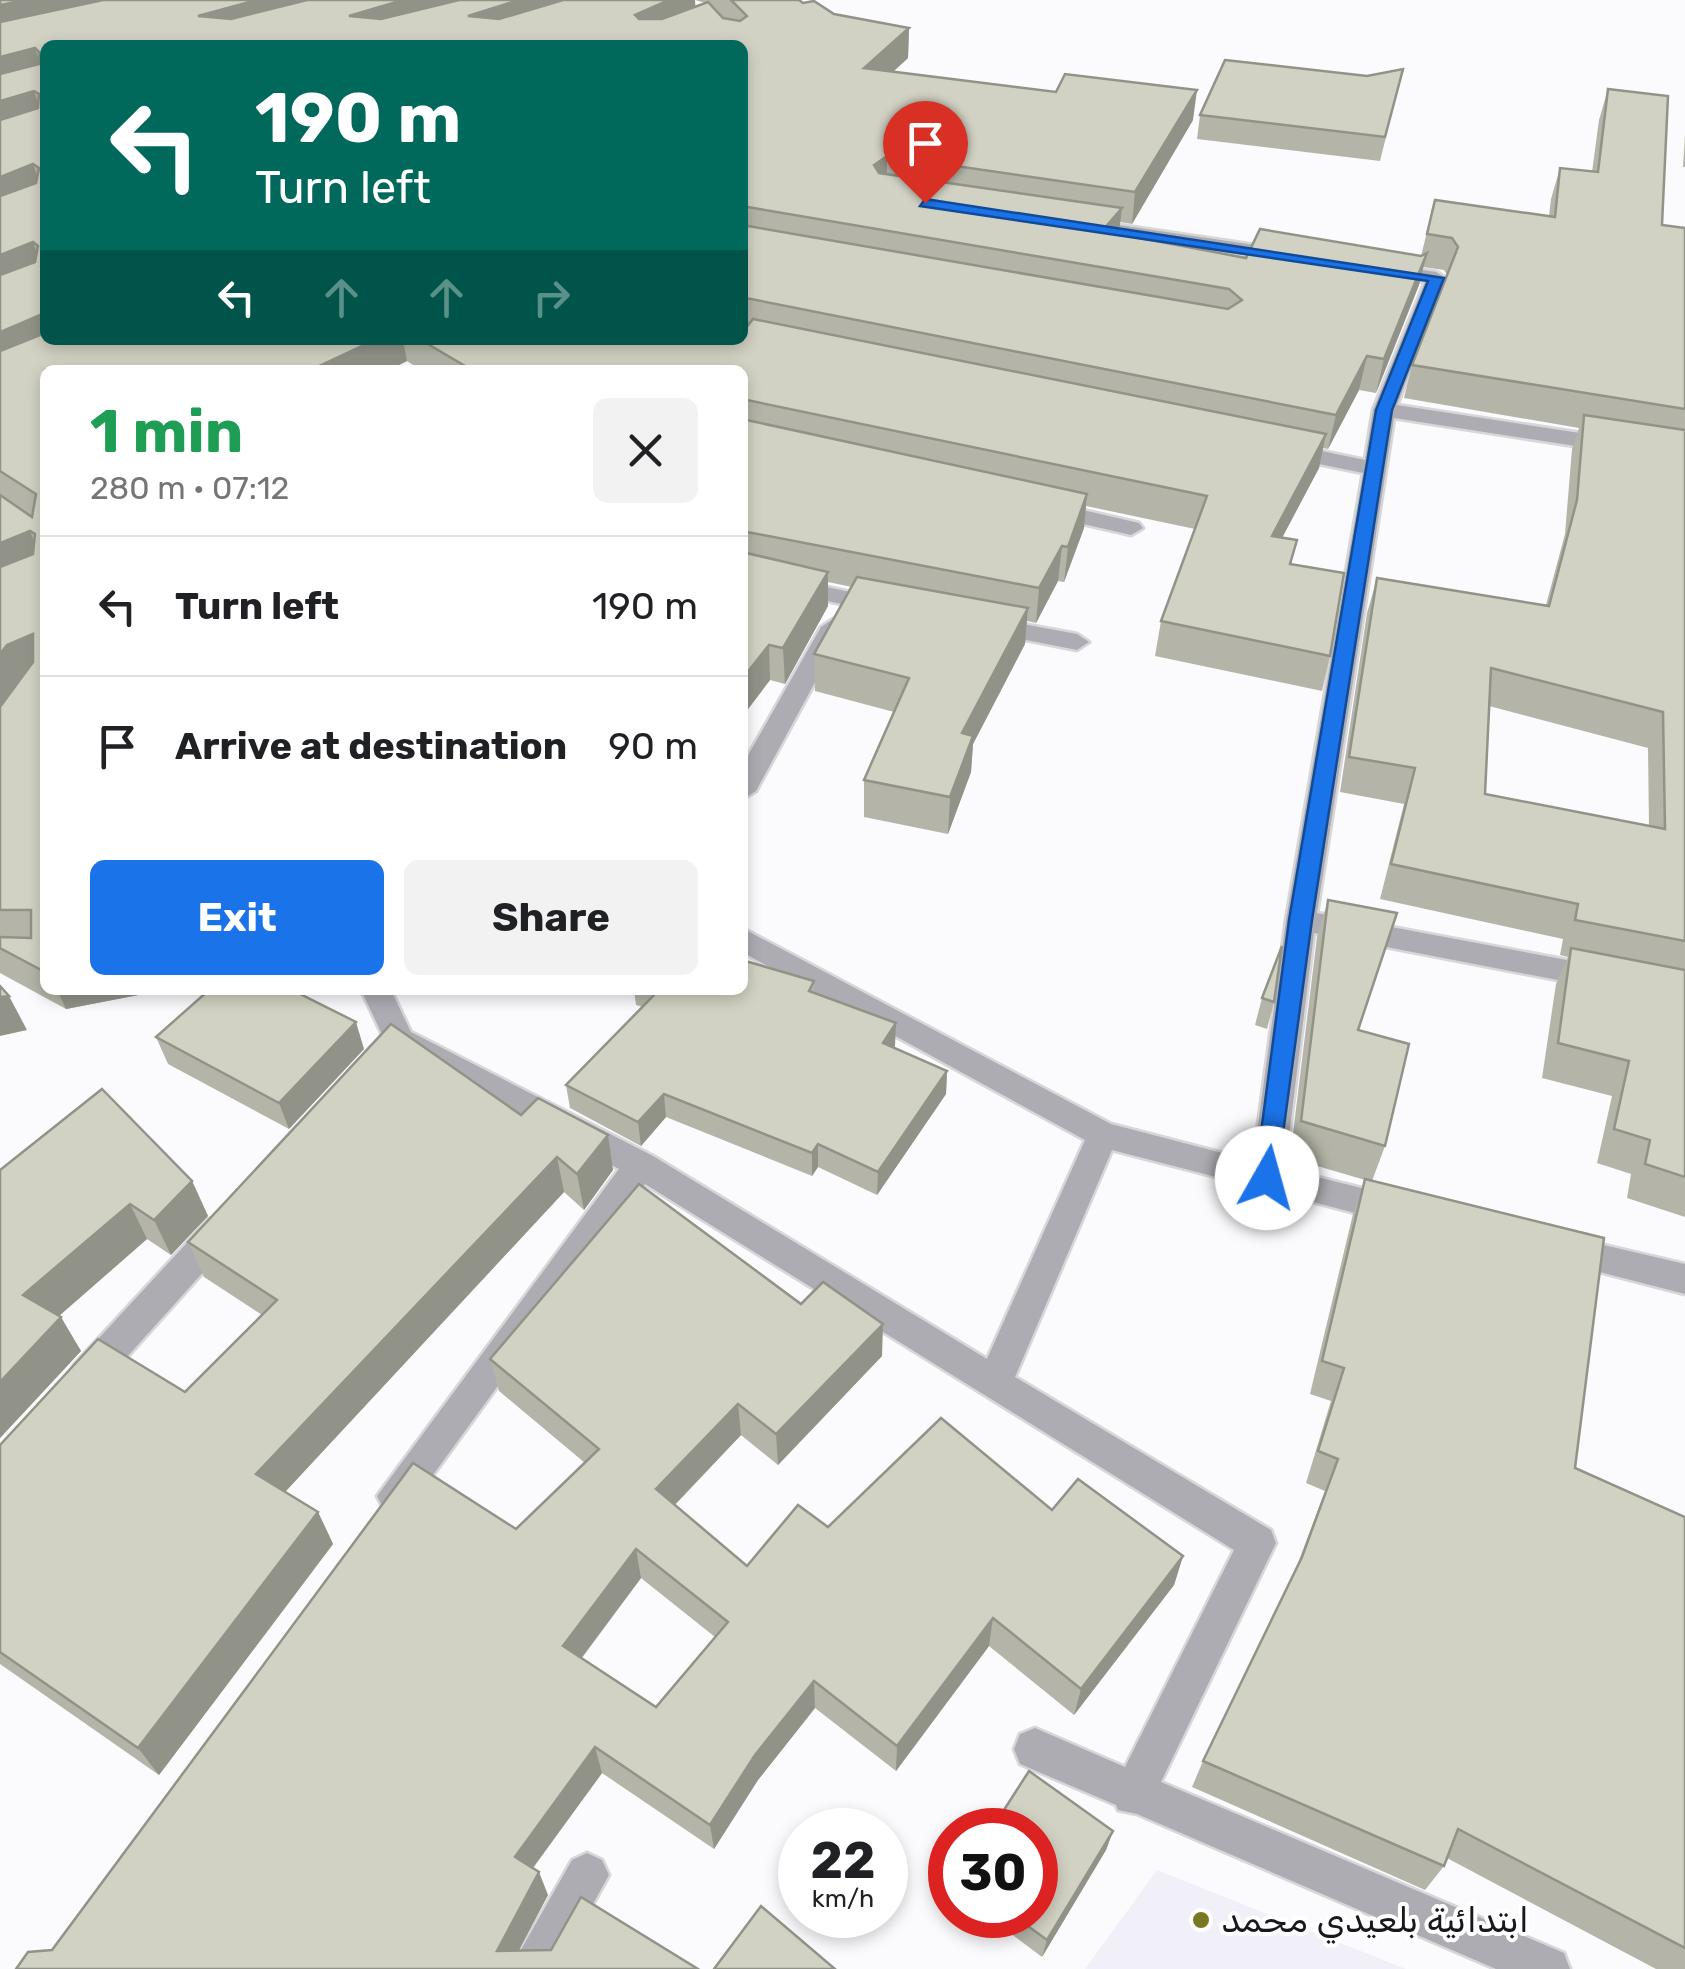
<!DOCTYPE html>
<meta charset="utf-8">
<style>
:root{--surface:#fff;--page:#f2f2f2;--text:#202124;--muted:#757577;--line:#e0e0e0;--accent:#1a73e8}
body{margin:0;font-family:Rubik,"Noto Sans Arabic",sans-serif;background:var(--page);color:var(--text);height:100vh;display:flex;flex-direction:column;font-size:38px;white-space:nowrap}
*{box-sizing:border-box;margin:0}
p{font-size:32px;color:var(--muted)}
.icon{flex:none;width:55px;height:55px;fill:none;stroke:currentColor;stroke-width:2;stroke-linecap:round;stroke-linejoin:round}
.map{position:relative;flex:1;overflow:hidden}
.side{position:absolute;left:40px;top:365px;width:708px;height:630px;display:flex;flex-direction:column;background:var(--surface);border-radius:15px;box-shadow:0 5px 15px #0003}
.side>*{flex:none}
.banner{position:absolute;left:40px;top:40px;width:708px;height:305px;border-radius:15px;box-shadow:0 5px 15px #0003;background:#00695c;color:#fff;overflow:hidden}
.speed{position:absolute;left:778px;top:1808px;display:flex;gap:20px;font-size:50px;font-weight:700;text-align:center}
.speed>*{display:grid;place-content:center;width:130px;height:130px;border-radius:50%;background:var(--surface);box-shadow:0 5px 15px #0003;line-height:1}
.speed small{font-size:25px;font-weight:400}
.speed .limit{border:15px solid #d22;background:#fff;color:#111}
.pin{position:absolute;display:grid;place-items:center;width:85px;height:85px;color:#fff;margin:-102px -42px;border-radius:50% 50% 50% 0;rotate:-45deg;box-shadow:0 0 10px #0007}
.pin .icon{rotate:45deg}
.me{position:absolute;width:110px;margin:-55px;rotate:7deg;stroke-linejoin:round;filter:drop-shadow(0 0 8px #0008)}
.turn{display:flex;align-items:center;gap:35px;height:210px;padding:0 50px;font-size:45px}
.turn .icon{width:130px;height:130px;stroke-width:2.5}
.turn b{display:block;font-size:70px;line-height:85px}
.lanes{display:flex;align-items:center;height:95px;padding:0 50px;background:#0003;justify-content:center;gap:50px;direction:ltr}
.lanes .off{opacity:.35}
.round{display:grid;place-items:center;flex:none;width:105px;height:105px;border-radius:15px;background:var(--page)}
.headline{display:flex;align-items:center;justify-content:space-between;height:170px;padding:0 50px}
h1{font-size:60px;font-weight:700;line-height:75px;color:#1e9e55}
.action{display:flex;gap:20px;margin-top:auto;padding:20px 50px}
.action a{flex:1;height:115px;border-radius:15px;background:var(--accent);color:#fff;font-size:40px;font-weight:700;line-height:115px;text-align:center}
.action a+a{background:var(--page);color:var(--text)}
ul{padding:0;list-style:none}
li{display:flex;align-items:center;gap:30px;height:140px;padding:0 50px;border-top:2px solid var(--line)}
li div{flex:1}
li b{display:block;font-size:38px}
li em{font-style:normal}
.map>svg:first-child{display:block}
.built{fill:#f1eff8}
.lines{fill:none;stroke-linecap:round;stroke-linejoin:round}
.street-casing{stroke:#d7d7da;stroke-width:5}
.street{fill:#adacb2;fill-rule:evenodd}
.wall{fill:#b4b5a8;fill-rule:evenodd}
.shaded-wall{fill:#929388}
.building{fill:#d1d2c3;stroke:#929388;stroke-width:2.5;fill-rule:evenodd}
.route{fill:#1a73e8;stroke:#114b97;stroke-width:2.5}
.poi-dot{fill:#7a7920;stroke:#fff;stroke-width:4}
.labels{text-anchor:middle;stroke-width:8;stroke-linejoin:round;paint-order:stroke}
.near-poi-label{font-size:35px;fill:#18171c;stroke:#fff;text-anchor:start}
</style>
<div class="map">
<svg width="1685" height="1969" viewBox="0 0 1685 1969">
<rect width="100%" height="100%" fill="#fbfbfe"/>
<polygon class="built" points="1157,1870 1406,1969 1085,1969"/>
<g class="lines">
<defs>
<g id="street">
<polygon points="1078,219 1289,250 1299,256 1289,262 1071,229 1071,221"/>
<polygon points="1384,264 1436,272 1446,278 1397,405 1685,449 1685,463 1394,418 1317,913 1599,966 1610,969 1614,977 1610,985 1599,988 1314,933 1285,1169 1406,1199 1411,1209 1406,1219 1394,1223 1112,1150 1015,1377 1271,1530 1276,1543 1161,1782 1564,1953 1570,1969 1496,1969 1137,1814 1118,1810 1116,1805 1020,1764 1014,1749 1020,1734 1035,1728 1125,1767 1234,1550 645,1184 409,1508 396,1513 383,1508 377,1496 619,1169 387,1045 361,990 391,990 411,1032 653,1156 987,1359 1085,1140 742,952 742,928 1111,1124 1253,1161 1286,920 1363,473 1275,455 1272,450 1283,443 1365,460 1373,410 1425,282 1377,274 1374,270"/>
<polygon points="1048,502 1139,523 1143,528 1131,535 1040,514 1040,504"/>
<polygon points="742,568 886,600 898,607 886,614 742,582"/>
<polygon points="985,617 1077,634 1089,642 1077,650 976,630 973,625 976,620"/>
<polygon points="833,619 845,627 756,791 742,800 742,766 821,627"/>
<polygon points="221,1215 233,1219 238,1229 233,1239 100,1387 87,1392 74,1387 69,1376 74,1365 209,1219"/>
<polygon points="1561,1235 1685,1264 1685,1294 1549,1259 1544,1249 1549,1239"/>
<polygon points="587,1853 602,1860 609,1875 557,1969 510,1969 572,1860"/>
</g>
</defs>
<use href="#street" class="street-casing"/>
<use href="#street" class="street"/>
</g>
<g class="wall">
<path d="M0 0H799L803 3 834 14 909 28 908 58 893 72 1193 120 1132 224 1120 222 1119 234 1246 258 1421 256 1435 200 1549 216 1551 199 1560 168 1592 172 1599 120 1608 89 1662 225 1685 228V1217L1627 1198 1631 1174 1597 1163 1612 1096 1542 1078 1556 984 1568 957 1560 955 1563 939 1380 899 1404 804 1340 792 1367 613 1377 578 1546 605 1565 534 1572 449 1579 428 1404 398 1412 365 1447 275 1444 270 1423 267 1419 285 1376 393 1359 390 1328 449 1323 448 1319 468 1282 538 1330 656 1322 691 1155 656 1161 621 1195 529 1086 506 1084 528 1064 582 1058 581 1036 623 1027 621 1025 644 973 744 971 772 948 834 864 817V780L894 712 815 691 814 654 852 587 828 582V606L785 684 770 680 742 717V370H421L407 361 389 370H45V990H164L66 1009 0 973ZM695 0 705 3 695 7ZM45 45H742V340H45ZM1489 706 1648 748 1649 826 1485 794Z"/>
<polygon points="1403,69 1380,161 1197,139 1200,115 1367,76"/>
<polygon points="1685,135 1685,167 1683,167"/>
<polygon points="1328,900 1385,1146 1372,1181 1575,1468 1685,1517 1685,1969 1656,1969 1447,1858 1444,1866 1425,1890 1192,1787 1203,1761 1295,1571 1325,1491 1306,1483 1331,1401 1310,1394 1353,1214 1365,1180 1290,1158 1317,937"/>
<polygon points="814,981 814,993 895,1046 894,1047 947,1071 946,1094 877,1195 818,1167 812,1176 666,1117 641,1146 570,1108 566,1085 643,1007 636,1005 634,990 742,990"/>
<polygon points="1262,998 1274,1002 1267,1029 1255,1025"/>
<polygon points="156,1037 364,1049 289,1129 168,1064"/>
<polygon points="521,1115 613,1170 584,1210 564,1192 285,1492 318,1512 333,1544 159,1775 0,1664 0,1445 185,1392 262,1315 204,1277 188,1242"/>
<polygon points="0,1170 192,1181 208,1216 171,1255 147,1239 59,1316 81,1351 0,1438"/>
<path d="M801 1304 882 1356 778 1465 741 1435 675 1505 747 1566 828 1527 1052 1510 1183 1556 1174 1585 1074 1715 989 1646 896 1771 815 1708 758 1780 714 1849 602 1773 533 1868 548 1895 519 1950 698 1969 52 1950 516 1529 585 1463 499 1391 490 1359ZM641 1578 715 1637 656 1707 582 1658Z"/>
<polygon points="1113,1831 1106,1850 1042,1957 986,1915 1035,1915"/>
</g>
<g class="shaded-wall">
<polygon points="25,0 175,0 0,36 0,5"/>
<polygon points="257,0 368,0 207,45 198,16"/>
<polygon points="403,0 468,0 356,45 349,16"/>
<polygon points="519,0 611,0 474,45 468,16"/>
<polygon points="669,0 695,0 696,18 637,44 635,15"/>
<polygon points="909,28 908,58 864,98 864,68"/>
<polygon points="35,48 44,78 0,89 0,57"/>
<polygon points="1197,90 1193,120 1132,224 1135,192"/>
<polygon points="34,91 44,121 0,135 0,101"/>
<polygon points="887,156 887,187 874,165"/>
<polygon points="33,164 44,196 0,213 0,177"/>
<polygon points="1122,208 1118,240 1102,231"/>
<polygon points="33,242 44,274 0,292 0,255"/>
<polygon points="1427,253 1419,285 1376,393 1384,359"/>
<polygon points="746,298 748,331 742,334 742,300"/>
<polygon points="45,313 45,340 0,370 0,332"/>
<polygon points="375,340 403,340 407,361 389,370 311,370"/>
<polygon points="1367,356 1359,390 1328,449 1336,415"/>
<polygon points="1326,434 1319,468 1265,570 1272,536"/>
<polygon points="1087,494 1084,528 1064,582 1068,547"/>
<polygon points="30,531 44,566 0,584 0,543"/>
<polygon points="1062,546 1058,581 1036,623 1039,588"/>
<polygon points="828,572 828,606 785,684 783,648"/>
<polygon points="1028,608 1025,644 973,744 971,772 948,834 950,797 962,733"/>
<polygon points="33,634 45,664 0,731 0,654 7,645"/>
<polygon points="769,645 770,680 742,717 742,679"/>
<polygon points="57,990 164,990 66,1009"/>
<polygon points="9,996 27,1030 0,1036 0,997"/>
<polygon points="356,1022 364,1049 289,1129 279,1103"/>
<polygon points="896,1023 895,1046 882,1066 883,1043"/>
<polygon points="947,1071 946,1094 877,1195 878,1172"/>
<polygon points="664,1094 666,1117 641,1146 638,1122"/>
<polygon points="608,1135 613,1170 584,1210 577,1174"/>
<polygon points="818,1144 818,1167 812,1176 812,1153"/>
<polygon points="557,1157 564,1192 272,1506 256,1474"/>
<polygon points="192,1181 208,1216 171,1255 154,1220"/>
<polygon points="130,1204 147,1239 44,1329 23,1295"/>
<polygon points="61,1317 81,1351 0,1438 0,1382"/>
<polygon points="883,1324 882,1356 778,1465 776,1434"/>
<polygon points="738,1404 741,1435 661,1519 656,1489"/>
<polygon points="318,1512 333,1544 159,1775 138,1748"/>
<polygon points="636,1549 641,1578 570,1673 563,1646"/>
<polygon points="1183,1556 1174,1585 1074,1715 1081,1689"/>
<polygon points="993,1618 989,1646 896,1771 897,1746"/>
<polygon points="814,1681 815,1708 758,1780 714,1849 710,1825 755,1755"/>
<polygon points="595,1747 602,1773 524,1880 515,1857"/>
<polygon points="1113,1831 1106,1850 1042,1957 1047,1940"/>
<polygon points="539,1872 548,1895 509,1969 497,1951"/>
</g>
<g class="building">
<polygon points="0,0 25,0 0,5"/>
<polygon points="103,0 257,0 198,16 231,19 307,0 403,0 349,16 381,19 459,0 519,0 468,16 499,19 563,0 669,0 635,15 639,19 662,19 708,2 723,18 740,21 747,16 731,0 799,0 803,3 814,1 834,14 909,28 864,68 1056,92 1065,74 1197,90 1135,192 887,156 874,165 879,173 1122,208 1102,231 1246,258 1260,229 1421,256 1427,253 1384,359 1367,356 1336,415 746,298 742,300 742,225 1228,309 1242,300 1229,289 742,206 742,45 45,45 45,313 0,332 0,275 35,262 38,246 33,242 0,255 0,196 36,183 39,168 33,164 0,177 0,120 38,108 39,94 34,91 0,101 0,74 39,64 39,52 35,48 0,57 0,22"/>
<polygon points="1225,60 1367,76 1403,69 1385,137 1200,115"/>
<polygon points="1608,89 1668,96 1662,225 1685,228 1685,409 1412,365 1458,247 1452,238 1427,234 1435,200 1555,217 1560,168 1598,172"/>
<polygon points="753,319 1326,434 1272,536 1297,540 1290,564 1344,573 1330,656 1161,621 1207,496 742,399 742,370 472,370 421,340 742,340 742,333"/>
<polygon points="45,333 45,340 375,340 311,370 45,370 45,972 0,948 0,937 31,938 31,910 0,910 0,707 33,662 33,634 7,645 0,654 0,567 33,554 35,534 30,531 0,543 0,495 32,517 36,494 0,471 0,351"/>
<path d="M1584 415 1685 430V941L1575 920 1578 904 1391 864 1415 768 1349 757 1377 578 1549 606 1577 500ZM1491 668 1663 712 1665 829 1485 794Z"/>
<polygon points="742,419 1087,494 1068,547 1062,546 1039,588 742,531"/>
<polygon points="742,552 828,572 783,648 769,645 742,679"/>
<polygon points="857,577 1028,608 962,733 973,736 950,797 864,780 909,678 814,654"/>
<polygon points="1328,900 1397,913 1358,1030 1409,1044 1385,1146 1301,1121"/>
<polygon points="1282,946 1274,1002 1262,998"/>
<polygon points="1571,948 1685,970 1685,1177 1645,1164 1650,1140 1614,1129 1629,1061 1558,1043"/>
<polygon points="742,960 814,981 809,991 896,1023 883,1043 947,1071 878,1172 818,1144 812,1153 664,1094 638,1122 566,1085 659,990 742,990"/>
<polygon points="0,986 9,996 0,997"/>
<polygon points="209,990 292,990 356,1022 279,1103 156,1037"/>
<polygon points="391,1024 521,1115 538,1098 608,1135 577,1174 557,1157 256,1474 318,1512 138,1748 0,1652 0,1445 98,1339 185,1392 277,1300 188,1242"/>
<polygon points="102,1089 192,1181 154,1220 130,1204 23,1295 61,1317 0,1382 0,1170"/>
<polygon points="1365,1179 1604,1238 1575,1468 1685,1517 1685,1948 1458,1829 1444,1866 1203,1761 1302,1557 1338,1459 1318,1451 1344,1368 1322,1361"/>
<path d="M639 1184 801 1304 823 1282 883 1324 776 1434 738 1404 656 1489 747 1566 798 1505 828 1527 941 1418 1052 1510 1078 1479 1183 1556 1081 1689 993 1618 897 1746 814 1681 755 1755 710 1825 595 1747 515 1857 539 1872 497 1951 551 1950 581 1897 698 1969H16L28 1952 52 1950 413 1463 516 1529 599 1449 490 1359ZM636 1549 728 1622 656 1707 563 1646Z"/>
<polygon points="1029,1771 1113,1831 1047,1940 1013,1915 1035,1915 1035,1830 991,1830"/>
<polygon points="761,1906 835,1969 714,1969"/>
</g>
<polygon class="route" points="925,199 1444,278 1392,410 1312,920 1276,1185 1258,1185 1255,1178 1289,920 1376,410 1428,281 920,206"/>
<circle class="poi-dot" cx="1201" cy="1920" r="10"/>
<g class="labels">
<g class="near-poi-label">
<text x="1221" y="1932">ابتدائية بلعيدي محمد</text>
</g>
</g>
</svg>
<div class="speed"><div>22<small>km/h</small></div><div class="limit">30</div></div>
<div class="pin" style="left:925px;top:203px;background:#d93025"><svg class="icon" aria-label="arrive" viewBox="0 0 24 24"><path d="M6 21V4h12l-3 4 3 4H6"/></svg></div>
<svg class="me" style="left:1267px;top:1178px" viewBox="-20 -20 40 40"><circle r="19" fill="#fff"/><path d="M0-13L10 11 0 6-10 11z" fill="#1a73e8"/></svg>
<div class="banner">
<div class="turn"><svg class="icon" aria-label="left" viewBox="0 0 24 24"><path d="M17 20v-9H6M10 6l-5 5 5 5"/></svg><div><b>190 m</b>Turn left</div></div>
<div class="lanes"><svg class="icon" aria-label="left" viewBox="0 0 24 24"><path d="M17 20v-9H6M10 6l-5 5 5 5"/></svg><svg class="icon off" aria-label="ahead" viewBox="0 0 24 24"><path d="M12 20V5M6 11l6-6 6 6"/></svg><svg class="icon off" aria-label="ahead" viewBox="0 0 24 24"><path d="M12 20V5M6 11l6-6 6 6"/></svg><svg class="icon off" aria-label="right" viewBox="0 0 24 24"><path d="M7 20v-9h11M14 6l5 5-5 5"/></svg></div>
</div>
<section class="side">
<div class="headline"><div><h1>1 min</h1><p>280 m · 07:12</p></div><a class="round"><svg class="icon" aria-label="close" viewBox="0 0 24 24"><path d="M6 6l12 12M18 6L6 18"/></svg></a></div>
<ul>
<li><svg class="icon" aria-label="left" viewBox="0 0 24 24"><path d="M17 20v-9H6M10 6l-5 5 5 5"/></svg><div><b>Turn left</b></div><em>190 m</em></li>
<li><svg class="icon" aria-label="arrive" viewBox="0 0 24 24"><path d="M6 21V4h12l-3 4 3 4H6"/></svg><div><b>Arrive at destination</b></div><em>90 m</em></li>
</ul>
<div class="action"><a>Exit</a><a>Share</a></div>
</section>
</div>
